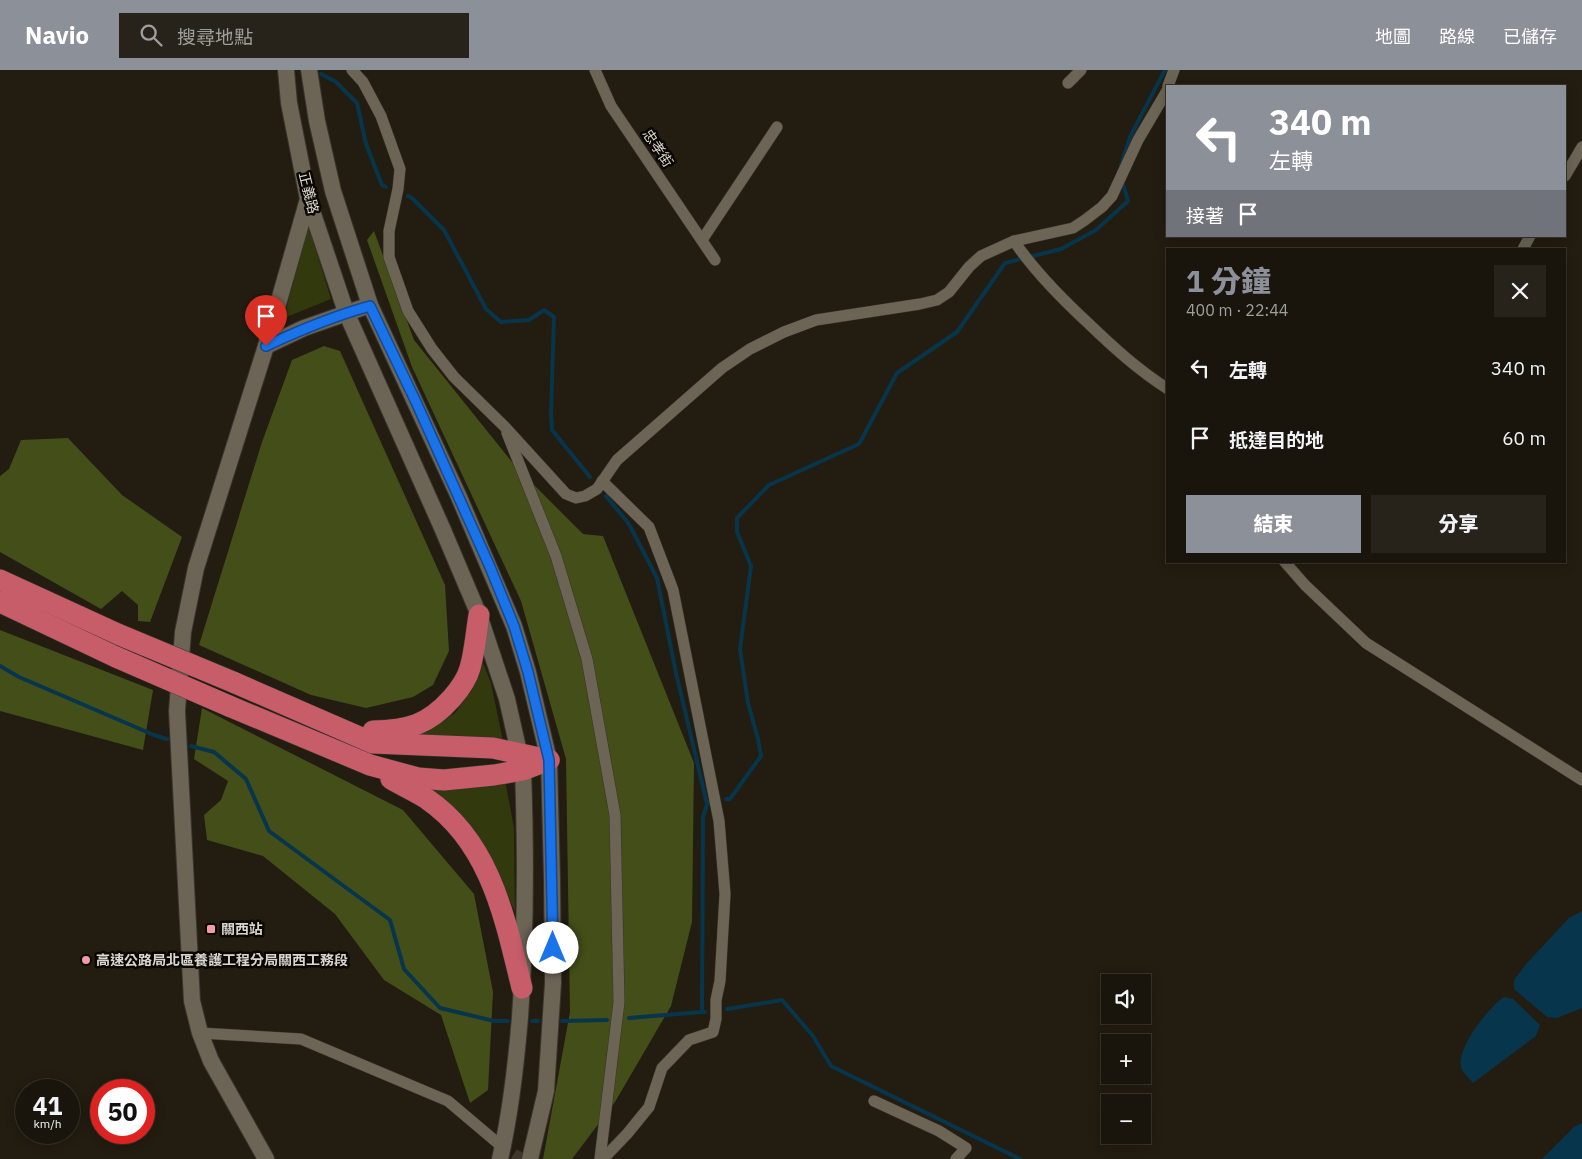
<!DOCTYPE html>
<html lang="zh-TW">
<meta charset="utf-8">
<style>
:root{--surface:#1a150c;--page:#27221a;--text:#f1f3f6;--muted:#9f9f9d;--line:#38342d;--accent:#8c9099}
body{margin:0;font-family:"IBM Plex Sans","Noto Sans TC",sans-serif;background:var(--page);color:var(--text);height:100vh;display:flex;flex-direction:column;font-size:19px;white-space:nowrap}
*{box-sizing:border-box;margin:0}
p{font-size:16px;color:var(--muted)}
.icon{flex:none;width:28px;height:28px;fill:none;stroke:currentColor;stroke-width:2;stroke-linecap:round;stroke-linejoin:round}
.map{position:relative;flex:1;overflow:hidden}
.panel{position:absolute;left:1166px;top:178px;width:400px;height:315px;display:flex;flex-direction:column;background:var(--surface);border-radius:0px;box-shadow:0 2px 12px #0003,0 0 0 1px var(--line)}
.panel>*{flex:none}
.banner{position:absolute;left:1166px;top:15px;width:400px;height:152px;border-radius:0px;box-shadow:0 2px 12px #0003,0 0 0 1px var(--line);background:#8c9099;color:#fff;overflow:hidden}
.fabs{position:absolute;left:1101px;top:904px;display:grid;gap:10px}
.fabs a{display:grid;place-items:center;width:50px;height:50px;border-radius:0px;background:var(--surface);box-shadow:0 2px 12px #0003,0 0 0 1px var(--line);font-size:25px}
.speed{position:absolute;left:15px;top:1009px;display:flex;gap:10px;font-size:25px;font-weight:700;text-align:center}
.speed>*{display:grid;place-content:center;width:65px;height:65px;border-radius:50%;background:var(--surface);box-shadow:0 2px 12px #0003,0 0 0 1px var(--line);line-height:1}
.speed small{font-size:12px;font-weight:400}
.speed .limit{border:8px solid #d22;background:#fff;color:#111}
.pin{position:absolute;display:grid;place-items:center;width:42px;height:42px;color:#fff;margin:-51px -21px;border-radius:50% 50% 50% 0;rotate:-45deg;box-shadow:0 0 5px #0007}
.pin .icon{rotate:45deg}
.me{position:absolute;width:55px;margin:-28px;rotate:0deg;stroke-linejoin:round;filter:drop-shadow(0 0 4px #0008)}
.turn{display:flex;align-items:center;gap:18px;height:105px;padding:0 20px;font-size:22px}
.turn .icon{width:65px;height:65px;stroke-width:2.5}
.turn b{display:block;font-size:35px;line-height:42px}
.then{display:flex;align-items:center;height:48px;padding:0 20px;background:#0003;gap:10px;font-size:19px}
.round{display:grid;place-items:center;flex:none;width:52px;height:52px;border-radius:0px;background:var(--page)}
.head{display:flex;align-items:center;justify-content:space-between;height:85px;padding:0 20px}
h1{font-size:30px;font-weight:800;line-height:38px;color:var(--accent)}
.button{display:flex;gap:10px;margin-top:auto;padding:10px 20px}
.button a{flex:1;height:58px;border-radius:0px;background:var(--accent);color:#fff;font-size:20px;font-weight:800;line-height:58px;text-align:center}
.button a+a{background:var(--page);color:var(--text)}
ul{padding:0;list-style:none}
li{display:flex;align-items:center;gap:15px;height:70px;padding:0 20px}
li div{flex:1}
li b{display:block;font-size:19px}
li em{font-style:normal}
header{display:flex;align-items:center;gap:30px;box-sizing:border-box;height:70px;padding:0 25px;background:var(--accent);color:#fff}
header strong{font-size:24px}
nav{display:flex;gap:28px;margin-inline-start:auto;font-size:18px}
.search{width:350px;height:45px;background:var(--page);display:flex;align-items:center;gap:12px;box-sizing:border-box;padding:0 18px;border-radius:0px;color:var(--muted);font-size:19px}
.map>svg:first-child{display:block}
.green{fill:#32390c}
.forest{fill:#444e19}
.water{fill:#07364c}
.lines{fill:none;stroke-linecap:round;stroke-linejoin:round}
.stream{stroke:#07364c;stroke-width:4}
.street-tunnel{stroke:#3e382c;stroke-width:11;stroke-dasharray:11 5.5;stroke-linecap:butt}
.street-casing{stroke:#39342e;stroke-width:12}
.secondary-casing{stroke:#39342e;stroke-width:18}
.highway-casing{stroke:#39342e;stroke-width:22}
.street{stroke:#6c6556;stroke-width:11}
.secondary{stroke:#6c6556;stroke-width:16}
.highway{stroke:#c65d69;stroke-width:21}
.highway-bridge-casing{stroke:#39342e;stroke-width:22;stroke-linecap:butt}
.highway-bridge{stroke:#c65d69;stroke-width:21}
.route-casing{stroke:#114b97;stroke-width:12}
.route{stroke:#1a73e8;stroke-width:9}
.poi-dot{fill:#f39aa7;stroke:#0a0703;stroke-width:2}
.labels{text-anchor:middle;stroke-width:5;stroke-linejoin:round;paint-order:stroke}
.street-label{font-size:14px;fill:#dad5cd;stroke:#0a0703}
.poi-label{font-size:14px;font-weight:bold;fill:#dad5cd;stroke:#0a0703;text-anchor:start}
</style>
<header>
<strong>Navio</strong>
<div class="search"><svg class="icon" aria-label="search" viewBox="0 0 24 24"><circle cx="10" cy="10" r="6"/><path d="M15 15l6 6"/></svg>搜尋地點</div>
<nav><a>地圖</a><a>路線</a><a>已儲存</a></nav>
</header>
<div class="map">
<svg width="1582" height="1089" viewBox="0 0 1582 1089">
<rect width="100%" height="100%" fill="#231c10"/>
<g class="green">
<polygon points="308,155 331,229 284,248"/>
<polygon points="483,593 491,613 503,671 389,669 423,661 455,643 473,618"/>
<polygon points="505,710 514,758 515,842 505,819 464,750 445,729 429,717"/>
</g>
<g class="forest">
<polygon points="374,161 414,270 516,397 583,464 603,466 694,693 692,852 671,936 615,1032 572,1089 543,1089 570,942 566,689 521,531 412,297 367,170"/>
<polygon points="324,276 340,281 445,515 449,581 433,615 413,627 366,638 311,625 199,575 262,372 292,290"/>
<polygon points="68,368 122,425 182,467 150,552 138,551 138,535 122,521 101,539 0,482 0,406 9,399 21,370"/>
<polygon points="0,560 153,620 143,680 0,641"/>
<polygon points="202,638 403,740 474,824 493,922 488,1020 470,1033 441,945 384,910 335,844 263,786 207,770 204,745 221,730 228,711 194,689"/>
</g>
<g class="water">
<polygon points="1582,841 1582,938 1557,948 1547,947 1514,919 1514,910 1526,894 1569,848"/>
<path d="M1504 927 1513 929 1540 955 1536 966 1473 1013C1469 1008 1462 1002 1461 997 1457 977 1489 937 1504 927Z"/>
<polygon points="1582,1053 1582,1089 1542,1089 1574,1057"/>
</g>
<g class="lines">
<g class="stream">
<polyline points="321,4 336,12 357,33 366,74 382,115 386,117"/>
<polyline points="1121,95 1130,67 1165,0"/>
<polyline points="408,126 412,128 444,160 486,239 501,252 529,250 544,240 554,247 551,344 552,360 590,407"/>
<polyline points="606,426 629,454 657,508 676,603 707,734"/>
<polyline points="0,596 19,607 154,665 167,669"/>
<polyline points="191,676 214,682 246,709 269,761 390,850 404,899 440,938 494,951 508,951"/>
<polyline points="726,729 730,729 761,686 758,669 748,633 740,579 751,496 737,462 737,448 769,415 859,374 897,303 957,262 1005,193 1061,179 1096,160 1128,131 1122,111"/>
<polyline points="727,939 782,930 813,966 831,996 1020,1089"/>
<polyline points="705,942 702,942 703,747 708,732"/>
<polyline points="629,948 702,942"/>
<polyline points="532,951 538,951"/>
<polyline points="562,951 607,950"/>
</g>
<polyline class="street-tunnel" points="500,1075 522,1089"/>
<defs>
<g id="street">
<polyline points="352,0 363,12 381,46 400,99 398,119 389,161 389,187 408,241 432,279 454,307 505,357 566,424 576,428 585,426 597,419 617,390 722,298 750,279 784,262 816,250 920,234 937,230 949,222 969,197 981,186 1014,171 1073,158 1085,150 1102,137 1112,126 1138,70 1168,19"/>
<polyline points="595,0 611,36 715,190"/>
<polyline points="1068,13 1081,0"/>
<polyline points="1168,16 1174,0"/>
<polyline points="1565,106 1582,77"/>
<polyline points="702,170 777,57"/>
<path d="M1014 171C1035 202 1061 228 1088 253 1113 277 1138 300 1168 319"/>
<polyline points="1523,179 1530,166"/>
<polyline points="507,363 556,486 587,589 615,745 619,932 600,1089"/>
<polyline points="602,411 649,457 673,520 719,751 725,824 720,911 716,930 716,949 713,962 689,970 662,998 649,1037 627,1064 603,1089"/>
<polyline points="1284,491 1305,515 1366,573 1582,710"/>
<polyline points="200,963 301,969 448,1031 500,1075"/>
<polyline points="874,1031 939,1061 966,1078 956,1089"/>
</g>
<g id="secondary">
<path d="M286 0 289 33 308 129 346 242 443 460 479 545 507 629 523 700C526 783 526 864 520 947 516 995 511 1042 500 1089"/>
<polyline points="309,0 317,51 333,121 370,235 459,427 514,556 528,602 549,690 552,808 553,913 546,1021 530,1089"/>
<polyline points="266,276 304,258 370,235"/>
<polyline points="266,1089 211,991 200,963 192,931 177,641 183,562 196,498 266,276 308,129"/>
</g>
<g id="highway">
<polyline points="0,510 120,565"/>
<polyline points="0,532 116,587"/>
<polyline points="233,612 373,673 493,678 549,690"/>
<polyline points="229,636 370,695 418,708 444,710 494,705 523,700 549,690"/>
<path d="M373 661C409 660 428 655 452 628 459 620 467 609 470 598 475 581 476 562 479 545"/>
<path d="M391 709C403 716 416 722 427 729 491 773 505 849 522 918"/>
</g>
</defs>
<use href="#street" class="street-casing"/>
<use href="#secondary" class="secondary-casing"/>
<use href="#highway" class="highway-casing"/>
<use href="#street" class="street"/>
<use href="#secondary" class="secondary"/>
<use href="#highway" class="highway"/>
<defs>
<g id="highway-bridge">
<polyline points="120,565 233,612"/>
<polyline points="116,587 229,636"/>
</g>
</defs>
<use href="#highway-bridge" class="highway-bridge-casing"/>
<use href="#highway-bridge" class="highway-bridge"/>
</g>
<g class="lines">
<defs>
<path id="route" d="M266 276C300 260 334 246 370 236L416 332 490 497 514 556 528 602 549 690 553 878"/>
</defs>
<use href="#route" class="route-casing"/>
<use href="#route" class="route"/>
</g>
<g class="poi-dot">
<rect x="206" y="854" width="10" height="10" rx="2.5"/>
<circle cx="86" cy="890" r="5"/>
</g>
<g class="labels">
<g class="street-label">
<text transform="translate(658 78) rotate(56)" y="5">忠孝街</text>
<text transform="translate(309 123) rotate(76)" y="5">正義路</text>
</g>
<g class="poi-label">
<text x="221" y="864">關西站</text>
<text x="96" y="895">高速公路局北區養護工程分局關西工務段</text>
</g>
</g>
</svg>
<div class="fabs">
<a><svg class="icon" aria-label="sound" viewBox="0 0 24 24"><path d="M4 9h4l5-4v14l-5-4H4zM17 9q2 3 0 6"/></svg></a>
<a>+</a>
<a>−</a>
</div>
<div class="speed"><div>41<small>km/h</small></div><div class="limit">50</div></div>
<div class="pin" style="left:266px;top:276px;background:#d93025"><svg class="icon" aria-label="arrive" viewBox="0 0 24 24"><path d="M6 21V4h12l-3 4 3 4H6"/></svg></div>
<svg class="me" style="left:553px;top:878px" viewBox="-20 -20 40 40"><circle r="19" fill="#fff"/><path d="M0-13L10 11 0 6-10 11z" fill="#1a73e8"/></svg>
<div class="banner">
<div class="turn"><svg class="icon" aria-label="left" viewBox="0 0 24 24"><path d="M17 20v-9H6M10 6l-5 5 5 5"/></svg><div><b>340 m</b>左轉</div></div>
<div class="then">接著<svg class="icon" aria-label="arrive" viewBox="0 0 24 24"><path d="M6 21V4h12l-3 4 3 4H6"/></svg></div>
</div>
<section class="panel">
<div class="head"><div><h1>1 分鐘</h1><p>400 m · 22:44</p></div><a class="round"><svg class="icon" aria-label="close" viewBox="0 0 24 24"><path d="M6 6l12 12M18 6L6 18"/></svg></a></div>
<ul>
<li><svg class="icon" aria-label="left" viewBox="0 0 24 24"><path d="M17 20v-9H6M10 6l-5 5 5 5"/></svg><div><b>左轉</b></div><em>340 m</em></li>
<li><svg class="icon" aria-label="arrive" viewBox="0 0 24 24"><path d="M6 21V4h12l-3 4 3 4H6"/></svg><div><b>抵達目的地</b></div><em>60 m</em></li>
</ul>
<div class="button"><a>結束</a><a>分享</a></div>
</section>
</div>
